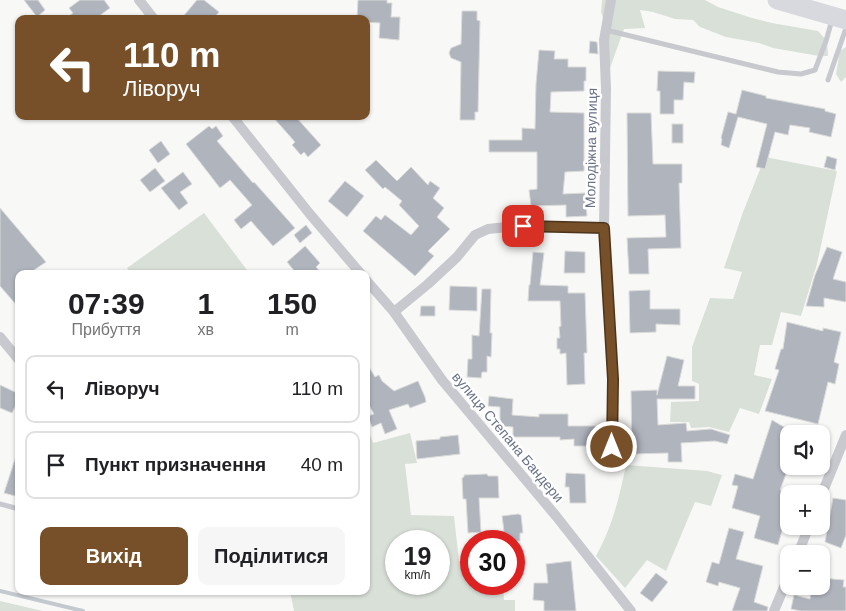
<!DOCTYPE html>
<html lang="uk">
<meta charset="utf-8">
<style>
:root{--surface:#fff;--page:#f6f6f6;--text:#202124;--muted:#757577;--line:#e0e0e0;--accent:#775029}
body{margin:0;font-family:Arial,sans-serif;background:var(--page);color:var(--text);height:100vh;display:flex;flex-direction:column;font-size:19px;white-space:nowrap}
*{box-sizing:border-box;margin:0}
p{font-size:16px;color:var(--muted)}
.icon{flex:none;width:28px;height:28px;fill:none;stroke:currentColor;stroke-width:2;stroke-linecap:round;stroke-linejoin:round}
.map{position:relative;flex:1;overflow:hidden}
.sheet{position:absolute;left:15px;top:270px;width:355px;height:325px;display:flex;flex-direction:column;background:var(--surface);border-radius:10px;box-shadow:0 1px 4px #0004}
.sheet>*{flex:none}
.hud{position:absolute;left:15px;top:15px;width:355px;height:105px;border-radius:10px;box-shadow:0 1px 4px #0004;background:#775029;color:#fff;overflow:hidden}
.fabs{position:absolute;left:780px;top:425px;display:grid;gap:10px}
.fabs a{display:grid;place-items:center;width:50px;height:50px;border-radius:10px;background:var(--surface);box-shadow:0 1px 4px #0004;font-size:25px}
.speed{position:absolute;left:385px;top:530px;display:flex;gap:10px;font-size:25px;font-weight:700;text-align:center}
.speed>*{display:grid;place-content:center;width:65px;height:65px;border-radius:50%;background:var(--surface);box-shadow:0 1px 4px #0004;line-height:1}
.speed small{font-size:12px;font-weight:400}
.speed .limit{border:8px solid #d22;background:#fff;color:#111}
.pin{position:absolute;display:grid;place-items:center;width:42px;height:42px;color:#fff;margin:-21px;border-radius:10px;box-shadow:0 2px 8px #0006}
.me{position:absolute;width:55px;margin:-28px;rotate:0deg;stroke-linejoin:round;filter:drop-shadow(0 0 4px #0008)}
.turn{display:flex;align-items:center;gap:18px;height:105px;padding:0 25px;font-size:22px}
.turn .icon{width:65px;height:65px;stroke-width:2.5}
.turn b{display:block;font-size:35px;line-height:42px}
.eta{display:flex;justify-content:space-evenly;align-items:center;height:85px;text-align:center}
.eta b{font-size:30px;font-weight:600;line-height:35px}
.cta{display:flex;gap:10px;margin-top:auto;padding:10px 25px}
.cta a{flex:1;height:58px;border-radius:10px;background:var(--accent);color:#fff;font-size:20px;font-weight:600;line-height:58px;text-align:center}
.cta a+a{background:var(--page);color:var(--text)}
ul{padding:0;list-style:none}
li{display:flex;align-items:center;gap:15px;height:68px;margin:0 10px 8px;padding:0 15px;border:2px solid var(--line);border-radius:10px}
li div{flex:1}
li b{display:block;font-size:19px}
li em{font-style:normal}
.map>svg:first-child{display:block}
.green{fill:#d9e0d8;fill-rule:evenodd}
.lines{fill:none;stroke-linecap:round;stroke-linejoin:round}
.stream{stroke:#c4c9d0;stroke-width:4}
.building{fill:#b0b4bd;stroke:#dadbd9}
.lane{stroke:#c7c9ce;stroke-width:5}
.street{stroke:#c7c9ce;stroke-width:10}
.highway{stroke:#d8d9df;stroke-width:19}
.route-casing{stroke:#4d341b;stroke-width:12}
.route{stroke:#775029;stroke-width:9}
.labels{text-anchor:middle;stroke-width:5;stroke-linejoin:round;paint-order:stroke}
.street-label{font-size:14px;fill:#697187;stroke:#fff}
</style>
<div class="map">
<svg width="846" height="611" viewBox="0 0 846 611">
<rect width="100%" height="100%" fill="#f8f9f7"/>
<g class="green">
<polygon points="602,0 705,0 718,7 752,18 772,23 818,31 827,41 828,56 819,56 773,48 759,43 726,37 700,27 693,20 675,19 653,12 640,10 645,28 624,29 610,68 606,26 601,12"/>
<polygon points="846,47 846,77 841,82 836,74 840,51"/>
<polygon points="765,157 837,171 817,264 801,316 781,312 772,345 760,345 754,375 772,379 759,414 740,408 729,432 709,427 691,428 689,422 670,422 671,402 699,401 699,384 692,381 692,347 710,298 733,299 742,272 724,268 743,212"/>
<polygon points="204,213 250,274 131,274 127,268"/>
<path d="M366 423 373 443 410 433 417 463 405 464 411 515 454 516 459 561 471 562V584H503L504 600H515V611H294L290 591H366ZM439 541V584H396V541Z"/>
<path d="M626 465 707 471 722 475 711 506 695 502 666 571 647 560 625 588 596 556C613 525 619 498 626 465Z"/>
<polygon points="0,601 4,602 43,611 0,611"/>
</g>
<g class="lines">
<polyline class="stream" points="0,591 83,611"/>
</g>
<g class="building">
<polygon points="24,0 38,0 45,10 37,17"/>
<polygon points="80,0 104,0 110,8 95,19 65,19 73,13 69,8"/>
<polygon points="197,0 204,0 219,12 213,19 181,19"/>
<polygon points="358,0 387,0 387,3 392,3 391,17 400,17 399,40 379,38 380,23 366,22 366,19 357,19"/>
<polygon points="462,11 477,11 477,20 480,21 478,112 475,112 475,120 460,120 461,62 451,58 449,53 451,48 461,44"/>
<polygon points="590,41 597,42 598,54 589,53"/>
<polygon points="539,50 555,51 554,59 568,59 568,67 586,67 586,81 584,81 584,91 551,92 550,112 584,113 584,171 565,172 563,194 585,193 587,216 566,217 566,205 531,206 529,190 537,189 537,152 489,152 489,140 522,140 522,128 535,129 536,84"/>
<polygon points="658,71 695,72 694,83 684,82 683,100 674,100 674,114 660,114 660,91 657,91"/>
<polygon points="742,90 766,96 766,98 825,109 825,111 836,114 831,137 809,132 810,128 790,125 788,135 775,132 765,169 756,167 767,124 738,117 729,148 721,145 722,139 721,138 728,112 736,114"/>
<polygon points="627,113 651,113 653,164 682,164 682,183 679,183 681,248 648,249 649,274 629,274 627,238 666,237 665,215 628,216"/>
<polygon points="272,116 295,116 321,145 308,157 304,152 301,155 292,145 295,142"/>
<rect x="672" y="124" width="11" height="19"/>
<polygon points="209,126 212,129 216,126 223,136 217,141 253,183 254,182 295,228 273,246 251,221 241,229 234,220 252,205 230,180 220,188 186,144"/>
<polygon points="161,141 170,154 158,163 149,150"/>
<polygon points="827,156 837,159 835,170 824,167"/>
<polygon points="376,160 397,181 411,167 428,185 430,181 440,188 433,198 444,208 437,217 450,229 428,251 434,256 415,276 363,231 376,216 381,220 385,215 411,235 419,226 399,205 402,201 385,187 383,189 365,170"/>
<polygon points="155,168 165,181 150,192 140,180"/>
<polygon points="183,172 192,184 180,192 188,203 179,210 161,188"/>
<polygon points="345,181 364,196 347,217 328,201"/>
<polygon points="0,208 46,262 28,274 19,274 19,308 0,286"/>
<polygon points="306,225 312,233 300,243 294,235"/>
<polygon points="305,246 320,263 316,267 322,274 297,274 287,262"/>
<polygon points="827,247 842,252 833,279 846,282 846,302 824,298 824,307 806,306 815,275"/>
<polygon points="565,251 585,252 585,273 564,273"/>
<polygon points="533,252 544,253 540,285 568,286 568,293 585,293 587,353 584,353 585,384 567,385 566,353 560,354 560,349 557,349 557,338 560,338 559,327 561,326 560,301 528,301 529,285 530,285"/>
<polygon points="450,286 477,287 477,311 449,310"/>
<polygon points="482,289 491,289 490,333 492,333 491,357 487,356 487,372 482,372 481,378 467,377 468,359 472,359 472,335 479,336"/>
<polygon points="650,290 650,309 680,309 680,325 656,324 656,332 630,333 629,291"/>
<polygon points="421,306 435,306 435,316 420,316"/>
<polygon points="787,322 823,331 823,328 841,332 834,362 839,364 835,384 828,382 818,424 765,411 779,370 775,369 781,349 783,349"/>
<polygon points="667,356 684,360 678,386 695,386 695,399 657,399 658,425 686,423 687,431 711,429 730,435 727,444 715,441 681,443 682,462 668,462 668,453 632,454 631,391 657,390 657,395"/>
<polygon points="366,362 375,377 379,375 382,381 394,391 418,381 425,397 426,402 410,408 408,404 389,410 397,429 385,434 381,423 372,427 368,416 374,414 366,400"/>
<polygon points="0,385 19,394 19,399 12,413 0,408"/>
<polygon points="489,396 513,399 512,415 539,417 539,414 568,414 568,426 595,426 595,436 598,436 598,446 574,446 574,439 560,440 560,437 513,437 513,427 500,426 500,407 488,406"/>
<polygon points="772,420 789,430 789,466 780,490 789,493 789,514 787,513 778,545 754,538 760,516 732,508 738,486 732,485 735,474 753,479"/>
<polygon points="458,435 460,454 417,459 416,441 440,439 440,437"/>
<polygon points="17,453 19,453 19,497 4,493"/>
<polygon points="566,473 585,474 586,503 570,503 569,487 565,487"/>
<polygon points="487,474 488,476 498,476 499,498 479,498 481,532 468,533 466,499 463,499 462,478 464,477 464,475"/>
<polygon points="833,498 846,500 846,535 841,548 825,542"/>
<polygon points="518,514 521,515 523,533 520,533 520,541 498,541 497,531 504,531 502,516"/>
<polygon points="729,528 744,532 736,559 763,566 754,602 768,607 767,611 732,611 740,588 719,582 718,586 706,582 712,562 719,564"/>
<polygon points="571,561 576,611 544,611 544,601 533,600 534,583 548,583 546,564"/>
<polygon points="656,573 668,582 652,602 640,593"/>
<polygon points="821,578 844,580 843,587 846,587 846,611 801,611 791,609 794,595 810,599 812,586 821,586"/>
</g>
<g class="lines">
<g class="lane">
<polyline points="606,30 778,72 801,74 815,70 826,41 832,20"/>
<polyline points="828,80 846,28"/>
<polyline points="0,504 19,509"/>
</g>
<g class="street">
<polyline points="139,0 154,19"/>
<polyline points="611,0 604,40 606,88 604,228 613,379 613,447"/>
<polyline points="232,116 309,213 361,274"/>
<polyline points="366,280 394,312 442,380 556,516 631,611"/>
<polyline points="394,312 428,284 457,257 475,235 488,229 507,227 604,228"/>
<polyline points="0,337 19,360"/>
<polyline points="821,496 846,435"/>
<polyline points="798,554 809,526"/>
<polyline points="774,611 789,575"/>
</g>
<polyline class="highway" points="777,0 846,20"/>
</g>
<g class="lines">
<defs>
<polyline id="route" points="523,226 604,228 613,379 612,447"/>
</defs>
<use href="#route" class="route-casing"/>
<use href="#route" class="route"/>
</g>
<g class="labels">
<g class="street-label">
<text transform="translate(591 148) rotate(-89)" y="5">Молодіжна вулиця</text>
<text transform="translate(508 437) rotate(50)" y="5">вулиця Степана Бандери</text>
</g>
</g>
</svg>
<div class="fabs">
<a><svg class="icon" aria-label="sound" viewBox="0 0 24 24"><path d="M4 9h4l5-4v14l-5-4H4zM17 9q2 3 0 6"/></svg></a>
<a>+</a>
<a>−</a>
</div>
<div class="speed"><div>19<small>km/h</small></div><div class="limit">30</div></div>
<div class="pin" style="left:523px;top:226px;background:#d93025"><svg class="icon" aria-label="arrive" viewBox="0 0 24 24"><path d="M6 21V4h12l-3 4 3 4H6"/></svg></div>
<svg class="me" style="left:612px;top:447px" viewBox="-20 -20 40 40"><circle r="17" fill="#775029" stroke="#fff" stroke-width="3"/><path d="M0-11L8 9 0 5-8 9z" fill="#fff"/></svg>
<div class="hud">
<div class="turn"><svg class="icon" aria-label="left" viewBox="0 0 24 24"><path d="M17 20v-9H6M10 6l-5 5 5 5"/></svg><div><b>110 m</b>Ліворуч</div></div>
</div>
<section class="sheet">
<div class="eta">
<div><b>07:39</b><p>Прибуття</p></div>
<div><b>1</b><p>хв</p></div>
<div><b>150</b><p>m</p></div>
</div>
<ul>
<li><svg class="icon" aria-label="left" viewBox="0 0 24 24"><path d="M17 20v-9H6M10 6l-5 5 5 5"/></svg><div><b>Ліворуч</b></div><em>110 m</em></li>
<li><svg class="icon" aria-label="arrive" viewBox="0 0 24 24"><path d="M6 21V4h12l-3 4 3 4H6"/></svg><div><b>Пункт призначення</b></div><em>40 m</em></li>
</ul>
<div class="cta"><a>Вихід</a><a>Поділитися</a></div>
</section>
</div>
